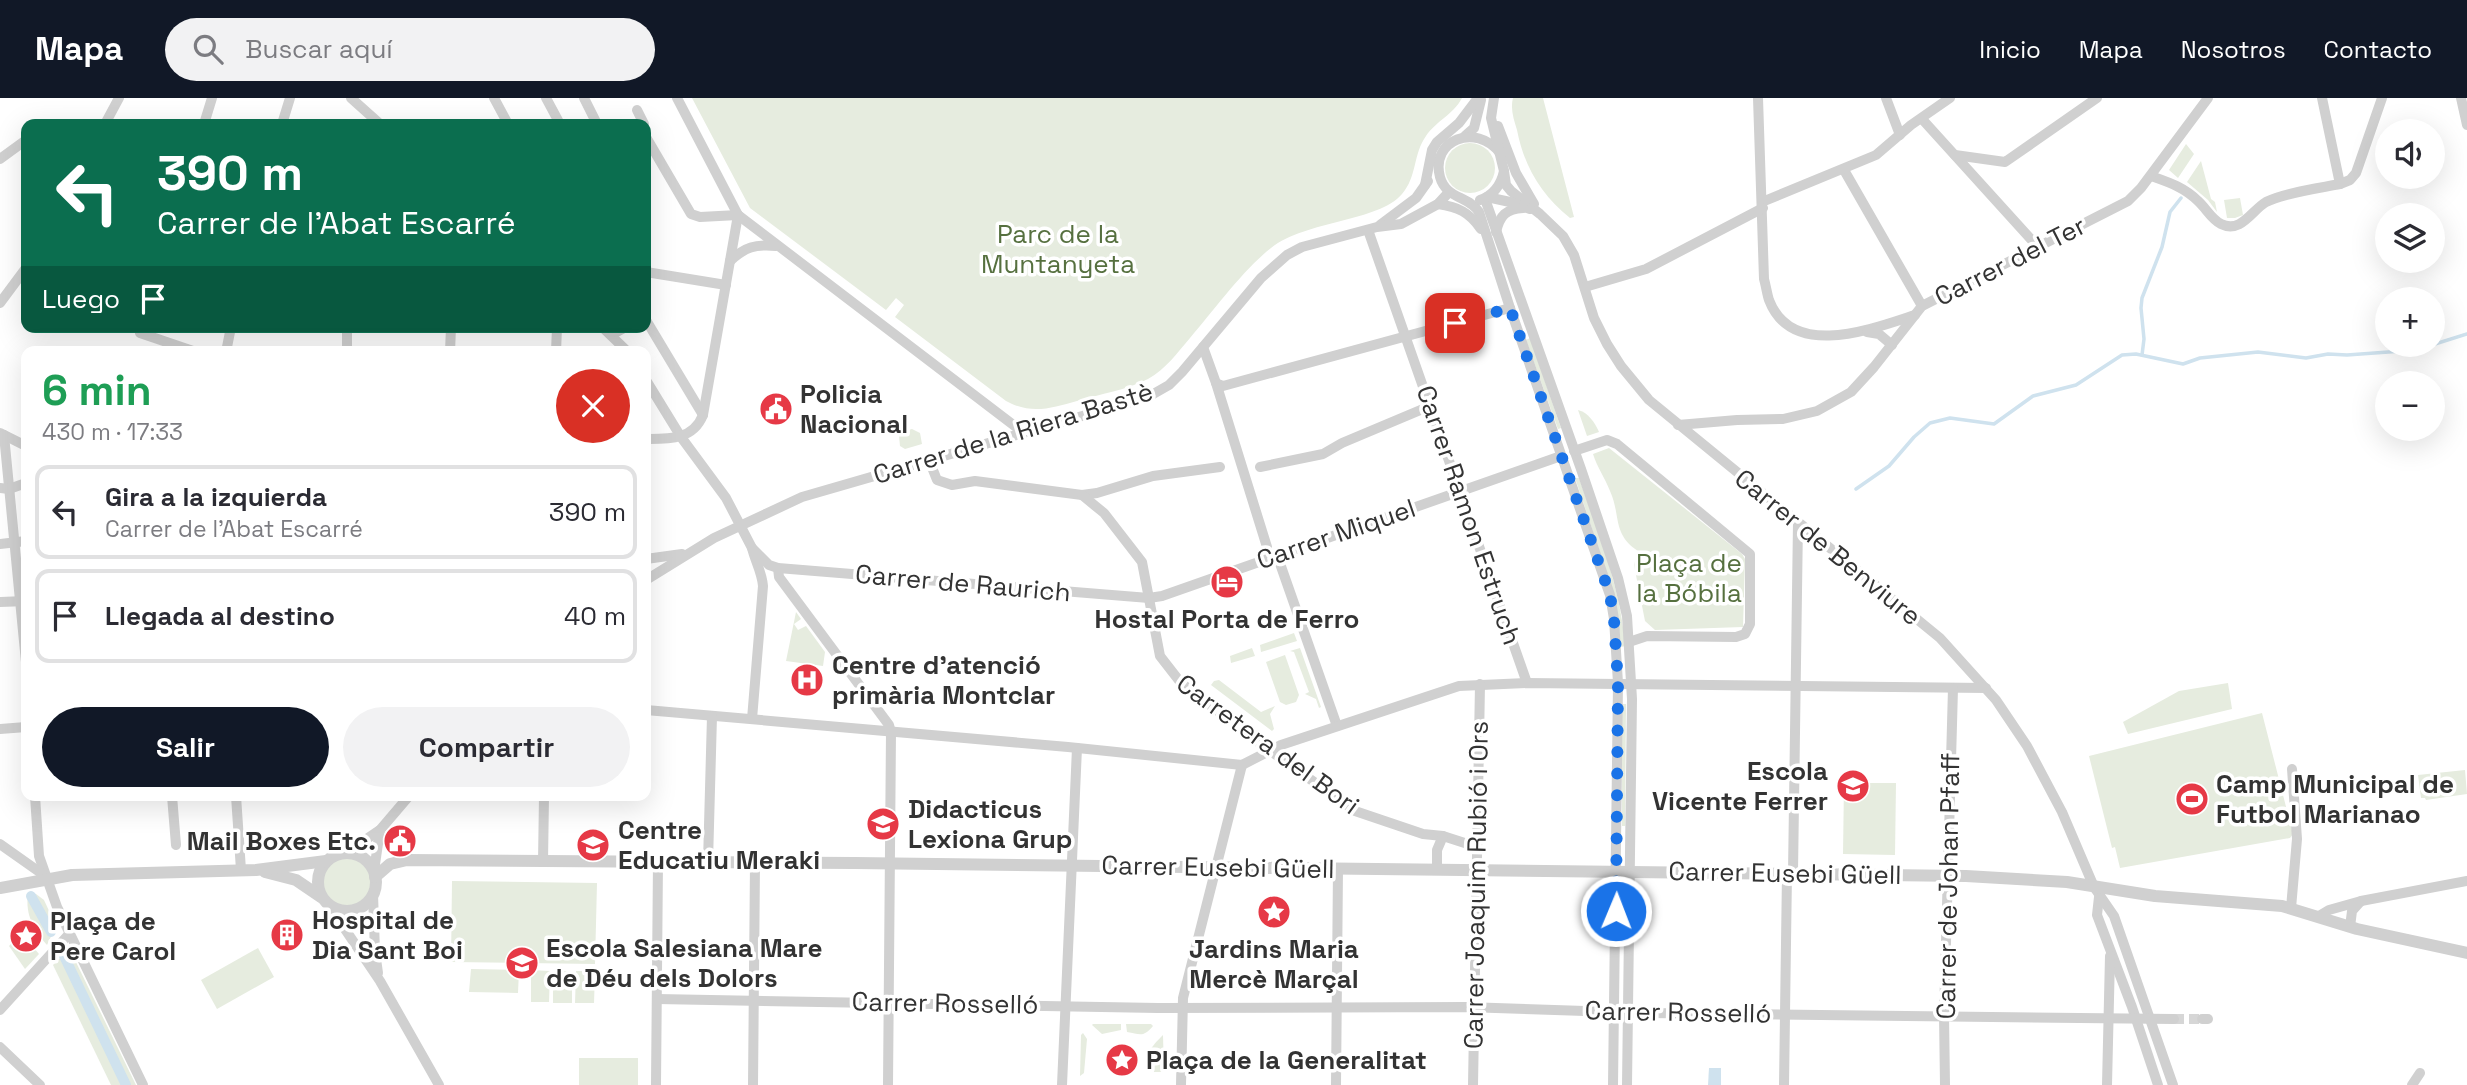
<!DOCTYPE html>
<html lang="es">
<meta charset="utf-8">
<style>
:root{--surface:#fff;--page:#f2f2f3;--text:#2b2b33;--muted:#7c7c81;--line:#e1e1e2;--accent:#111827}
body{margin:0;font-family:"Space Grotesk",sans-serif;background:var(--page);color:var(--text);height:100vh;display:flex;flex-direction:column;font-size:26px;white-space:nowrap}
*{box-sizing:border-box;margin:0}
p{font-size:23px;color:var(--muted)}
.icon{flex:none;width:38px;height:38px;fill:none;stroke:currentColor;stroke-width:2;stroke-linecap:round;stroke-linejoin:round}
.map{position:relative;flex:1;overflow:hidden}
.panel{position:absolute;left:21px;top:248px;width:630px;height:455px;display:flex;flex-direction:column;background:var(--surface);border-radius:14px;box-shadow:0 7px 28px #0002}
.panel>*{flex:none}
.banner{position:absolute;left:21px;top:21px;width:630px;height:214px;border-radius:14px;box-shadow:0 7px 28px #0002;background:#0b6e4f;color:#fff;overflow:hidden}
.buttons{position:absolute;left:2375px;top:21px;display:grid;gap:14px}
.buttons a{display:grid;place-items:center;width:70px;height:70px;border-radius:50%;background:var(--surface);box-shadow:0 7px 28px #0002;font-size:35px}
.pin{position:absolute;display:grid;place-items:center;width:60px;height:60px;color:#fff;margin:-30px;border-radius:14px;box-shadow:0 4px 10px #0006}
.me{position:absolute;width:77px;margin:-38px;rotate:1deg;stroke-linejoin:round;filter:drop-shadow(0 0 5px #0008)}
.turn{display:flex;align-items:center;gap:24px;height:147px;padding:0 21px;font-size:32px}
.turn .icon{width:91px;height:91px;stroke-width:2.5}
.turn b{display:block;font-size:49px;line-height:60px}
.then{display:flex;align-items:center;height:66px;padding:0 21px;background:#0003;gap:14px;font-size:26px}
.round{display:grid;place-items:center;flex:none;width:74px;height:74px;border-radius:37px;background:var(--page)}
.overview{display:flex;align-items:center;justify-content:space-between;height:119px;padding:0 21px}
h1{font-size:42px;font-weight:700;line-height:52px;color:#1e9e55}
.button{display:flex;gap:14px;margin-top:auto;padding:14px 21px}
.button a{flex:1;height:80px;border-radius:42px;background:var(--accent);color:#fff;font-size:28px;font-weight:700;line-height:80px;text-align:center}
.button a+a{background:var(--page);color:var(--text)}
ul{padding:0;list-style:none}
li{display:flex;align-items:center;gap:21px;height:94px;margin:0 14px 10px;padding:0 7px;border:4px solid var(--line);border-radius:14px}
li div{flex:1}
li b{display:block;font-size:26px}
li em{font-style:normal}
header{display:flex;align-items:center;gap:42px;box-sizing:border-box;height:98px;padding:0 35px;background:var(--accent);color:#fff}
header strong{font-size:33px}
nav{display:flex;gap:38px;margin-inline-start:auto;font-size:24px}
.search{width:490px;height:63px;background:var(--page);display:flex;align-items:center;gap:18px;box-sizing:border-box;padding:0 24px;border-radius:38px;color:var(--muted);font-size:26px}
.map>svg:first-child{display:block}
.green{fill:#e6ecdf}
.water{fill:#cfe2ee}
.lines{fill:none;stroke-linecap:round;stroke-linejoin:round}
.stream{stroke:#cfe2ee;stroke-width:3.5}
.canal{stroke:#cfe2ee;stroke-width:10}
.minor-tunnel{stroke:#d6d6d6;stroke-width:10;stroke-dasharray:10 5;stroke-linecap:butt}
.minor{stroke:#d0d0d0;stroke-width:10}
.tertiary{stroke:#d0d0d0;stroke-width:12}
.route{stroke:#1a73e8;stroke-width:12;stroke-dasharray:0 21.6}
.labels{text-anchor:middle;stroke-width:7;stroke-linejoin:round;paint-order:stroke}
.park-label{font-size:26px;fill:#56703f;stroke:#fff}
.street-label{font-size:26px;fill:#333;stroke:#fff}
.poi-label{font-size:26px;font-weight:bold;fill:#333;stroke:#fff;text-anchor:start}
</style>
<header>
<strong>Mapa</strong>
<div class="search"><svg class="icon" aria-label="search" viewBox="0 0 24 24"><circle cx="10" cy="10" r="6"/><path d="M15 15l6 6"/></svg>Buscar aquí</div>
<nav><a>Inicio</a><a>Mapa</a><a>Nosotros</a><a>Contacto</a></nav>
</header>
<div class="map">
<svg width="2467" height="987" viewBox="0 0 2467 987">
<rect width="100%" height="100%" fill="#fff"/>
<g class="green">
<path d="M692 0H1462C1453 17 1436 23 1426 38 1413 56 1417 79 1402 96 1378 124 1307 122 1271 150 1243 172 1214 212 1190 240 1177 255 1166 271 1148 281 1127 292 1100 296 1077 303 1052 310 1031 317 1006 303L895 219 904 207 896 200 886 212 750 110Z"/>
<path d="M1513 0H1543L1574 119 1570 120C1541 97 1524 68 1517 32 1514 22 1510 11 1513 0Z"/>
<circle cx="1470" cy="70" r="25"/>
<polygon points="2186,46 2194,56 2178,80 2169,72"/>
<polygon points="2201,63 2211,101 2215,104 2217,114 2208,102 2187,84"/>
<polygon points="2240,100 2243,117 2235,120 2227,120 2224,102"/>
<polygon points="1530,240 1561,330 1558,331 1526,242"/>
<path d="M1578 312C1588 314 1595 325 1599 334L1587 338Z"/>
<polygon points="912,331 920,335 922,346 905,351 900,348 899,338 902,334"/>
<path d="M1609 350 1742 456 1745 461 1743 529 1655 532 1645 523 1634 467 1638 453C1612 436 1621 417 1610 393 1605 380 1597 369 1593 356Z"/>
<path d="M1575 380H1579C1598 435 1621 490 1625 548L1621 549 1615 499Z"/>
<polygon points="796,514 801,521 794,526 798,532 806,528 825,554 823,568 786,563"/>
<polygon points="1294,535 1297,543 1261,554 1260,547"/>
<polygon points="1252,550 1255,558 1231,565 1230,558"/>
<polygon points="1300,550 1321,609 1319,610 1316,601 1305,596 1309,594 1294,554 1290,553"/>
<polygon points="1285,557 1299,597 1296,604 1286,607 1280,604 1266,564"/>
<polygon points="1219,582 1261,614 1275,608 1270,616 1274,631 1272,633 1211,587 1214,583"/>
<polygon points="2228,585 2232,611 2128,636 2123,624 2179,593"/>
<polygon points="1622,606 1626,606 1625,728 1622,728"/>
<polygon points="2262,615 2293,736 2290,740 2120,770 2115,749 2112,750 2089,658"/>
<polygon points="2465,672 2467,696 2426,702 2425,700 2421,700 2418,677"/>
<polygon points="1844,685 1896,685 1895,757 1843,756"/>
<circle cx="346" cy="785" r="25"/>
<polygon points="452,783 597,785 595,866 451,864"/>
<path d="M36 796 44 802 56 828 47 847C34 833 25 816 28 797Z"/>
<polygon points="21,835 39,856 25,871 9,848"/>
<polygon points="258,850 274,879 217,911 201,882"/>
<polygon points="65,855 72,856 136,987 111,987 53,867"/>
<polygon points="471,871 519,872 518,895 469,894"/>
<polygon points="531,872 550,873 549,904 531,904"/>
<rect x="553" y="873" width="19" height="32"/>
<polygon points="576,873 595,873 594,905 575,905"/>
<rect x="1236" y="877" width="18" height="13"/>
<polygon points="1093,926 1121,926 1121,932 1102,936 1092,927"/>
<path d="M1126 926H1151L1153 928C1143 940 1140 936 1127 934Z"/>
<polygon points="1083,935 1087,941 1084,975 1080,978 1081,937"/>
<path d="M1163 937 1164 974H1154C1141 959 1151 949 1163 937Z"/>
<rect x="579" y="960" width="59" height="27"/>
</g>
<polygon class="water" points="1709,970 1721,970 1721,987 1708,987"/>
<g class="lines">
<g class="stream">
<polyline points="2142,257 2144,241 2141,210 2142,200 2162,149 2170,114 2181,100"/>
<polyline points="1856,391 1889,368 1914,339 1930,325 1950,320 1994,326 2033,298 2076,287 2122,257 2136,256 2183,266 2200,260 2258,254 2306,260 2328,256 2347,257 2416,252 2467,236"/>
</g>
<g class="canal">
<polyline points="31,798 51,834"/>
<polyline points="64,858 126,987"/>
</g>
<polyline class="minor-tunnel" points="2174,921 2202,921"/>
<g class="minor">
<polyline points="351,0 380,26"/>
<polyline points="494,0 508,26"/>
<polyline points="546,0 560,26"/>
<polyline points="584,0 597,26"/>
<path d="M1758 0 1764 181C1766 188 1767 196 1769 202 1792 262 1872 231 1915 217"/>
<polyline points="1886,0 1900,37"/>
<polyline points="2322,0 2340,86"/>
<polyline points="2461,0 2467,27"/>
<polyline points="637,12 644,26"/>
<polyline points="1922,21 2038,149"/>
<polyline points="105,26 119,0"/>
<polyline points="204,26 212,0"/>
<polyline points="282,26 290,0"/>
<polyline points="1498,28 1516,75 1534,106"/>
<polyline points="1465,38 1474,30 1481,2"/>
<polyline points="646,39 691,116 700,119 738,117"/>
<path d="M1500 55C1476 24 1430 42 1440 79 1446 101 1469 98 1479 114L1510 210 1610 497 1614 521 1618 585 1613 987"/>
<polyline points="1955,57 2005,64 2097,0"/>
<polyline points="0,61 26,42"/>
<polyline points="1844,72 1922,208"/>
<polyline points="1504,73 1506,87 1511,93 1540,116 1563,138 1574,157 1594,220 1607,246 1621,268 1649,302 1940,540 1996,602 2027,648 2062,714 2094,789 2114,818 2173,987"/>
<path d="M2151 78C2168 84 2184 89 2198 103 2206 110 2211 121 2221 126 2241 136 2252 112 2266 104 2283 95 2320 90 2340 86L2350 82 2356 75 2382 0"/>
<polyline points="1425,87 1432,52 1437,44 1459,25 1478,0"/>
<polyline points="1487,99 1510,104 1530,111"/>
<polyline points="1485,101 1581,371 1618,480 1627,518 1632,601 1627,987"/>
<path d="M1480 102C1494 97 1501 87 1504 73L1491 20 1494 0"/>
<polyline points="1762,104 1876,57 1911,27 1950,0"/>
<path d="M1438 106C1458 109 1469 114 1481 131"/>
<polyline points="738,117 1024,335"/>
<polyline points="1380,127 1416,100 1428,83"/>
<polyline points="1368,132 1527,585"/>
<path d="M1496 134C1500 117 1506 111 1523 110"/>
<path d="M730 163C745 149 755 146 776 148"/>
<polyline points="646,174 726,187"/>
<polyline points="1585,189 1646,171 1763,110"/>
<polyline points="0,205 26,170"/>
<polyline points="646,222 703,317"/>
<polyline points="142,229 140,235 196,254"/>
<polyline points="602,229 627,253"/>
<polyline points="617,234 626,229"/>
<polyline points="1867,234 1879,236 1892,247"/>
<polyline points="1203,249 1216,285 1223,288 1510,210"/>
<polyline points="226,254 231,229"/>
<polyline points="347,254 347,229"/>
<polyline points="450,254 451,229"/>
<polyline points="556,254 557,229"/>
<polyline points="646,282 681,339 726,400 752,450 769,467 778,470 1149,500 1162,498 1561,358"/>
<polyline points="1216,285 1267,449"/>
<polyline points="1678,327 1737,322 1783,321 1817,313 1851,294 1874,269 1922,208 2128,103 2141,90 2208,0"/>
<polyline points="0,335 26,348"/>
<polyline points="4,337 26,564"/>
<path d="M646 341C669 341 693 342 703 317L738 117 677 0"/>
<polyline points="1574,353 1607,342 1617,346 1750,456 1750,526 1745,536 1736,539 1647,538 1629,544"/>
<polyline points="929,362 937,382 952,387 975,383 1082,397 1097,395 1153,378 1220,369"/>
<polyline points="1260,369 1323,356 1342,345 1430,308"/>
<polyline points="0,390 9,391 26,385"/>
<polyline points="1082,397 1104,415 1142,464 1160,558 1181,585 1269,652 1355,713 1423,736 1443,738 1477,749"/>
<polyline points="0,446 26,443"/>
<path d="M752 450C755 463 762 474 763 488L752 621"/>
<polyline points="1277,457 1337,628"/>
<polyline points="646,461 682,456"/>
<polyline points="778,470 779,479 889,627 891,634 888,987"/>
<polyline points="646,482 714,440 802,399 1148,299 1169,287 1182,274 1261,180 1287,157 1302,149 1377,129 1401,126 1438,106 1449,94"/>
<polyline points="0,504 26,503"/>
<polyline points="646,612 1068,649 1242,667 1281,647 1459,588 1527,585 1986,590"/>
<polyline points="0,631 26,629"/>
<polyline points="35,698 39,758 57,809 143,987"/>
<polyline points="172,698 176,747"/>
<polyline points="236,698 241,772"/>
<polyline points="0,746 48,780"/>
<polyline points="346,755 380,732 409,698"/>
<polyline points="543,764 544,698"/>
<polyline points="708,764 712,618"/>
<polyline points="1437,772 1437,752 1443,738"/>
<polyline points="374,773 380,732"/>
<polyline points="1793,775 1798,424"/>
<polyline points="373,796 375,854 378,875"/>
<polyline points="2099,799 2097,817 2132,909 2158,987"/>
<polyline points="328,806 380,883 439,987"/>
<polyline points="2291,810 2297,741 2292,671"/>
<polyline points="2319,818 2329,812 2361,803 2467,783"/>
<polyline points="2350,829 2352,813 2361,803"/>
<polyline points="657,901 1158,910 1465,909 1646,915 2174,921"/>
<polyline points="0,912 70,835"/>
<polyline points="2202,921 2208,921"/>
<polyline points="0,949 40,987"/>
<polyline points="656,987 658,763"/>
<polyline points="753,987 755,765"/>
<polyline points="1062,987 1077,650"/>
<polyline points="1181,987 1183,900 1242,667"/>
<polyline points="1336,987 1338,770"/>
<polyline points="1473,987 1480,586"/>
<polyline points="1784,987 1787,775"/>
<polyline points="1945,987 1944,917 1953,590"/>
<polyline points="2107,987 2110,858"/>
<polyline points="2412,987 2420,975"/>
</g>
<g class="tertiary">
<circle cx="347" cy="784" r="29"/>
<polyline points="265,774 296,782 321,799"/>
<polyline points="375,779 390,766 407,762 855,765 1966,778 2067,784 2155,798 2282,808 2357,831 2467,855"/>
<polyline points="0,790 72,777 256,772 326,763"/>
</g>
</g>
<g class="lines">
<polyline class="route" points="1455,225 1510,210 1610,497 1614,522 1618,585 1616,813"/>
</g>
<defs>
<symbol id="civic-disc" viewBox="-11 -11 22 22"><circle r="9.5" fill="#e63946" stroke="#fff"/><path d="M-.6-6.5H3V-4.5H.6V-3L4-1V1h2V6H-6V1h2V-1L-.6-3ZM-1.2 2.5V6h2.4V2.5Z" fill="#fff"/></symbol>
<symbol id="hotel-disc" viewBox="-11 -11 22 22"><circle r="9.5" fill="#e63946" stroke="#fff"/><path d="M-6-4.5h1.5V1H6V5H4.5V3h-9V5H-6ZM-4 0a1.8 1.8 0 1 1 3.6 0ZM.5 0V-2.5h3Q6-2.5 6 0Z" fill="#fff"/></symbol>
<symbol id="hospital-disc" viewBox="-11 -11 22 22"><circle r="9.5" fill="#e63946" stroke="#fff"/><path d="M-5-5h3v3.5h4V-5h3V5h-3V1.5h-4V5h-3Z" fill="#fff"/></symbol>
<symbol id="school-disc" viewBox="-11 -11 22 22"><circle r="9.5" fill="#e63946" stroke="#fff"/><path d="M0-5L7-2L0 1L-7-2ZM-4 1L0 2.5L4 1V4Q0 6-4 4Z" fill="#fff"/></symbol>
<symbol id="stadium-disc" viewBox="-11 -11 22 22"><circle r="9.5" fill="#e63946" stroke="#fff"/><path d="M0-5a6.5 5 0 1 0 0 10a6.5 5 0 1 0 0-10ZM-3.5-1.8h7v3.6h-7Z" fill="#fff"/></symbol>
<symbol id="university-disc" viewBox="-11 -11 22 22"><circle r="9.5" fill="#e63946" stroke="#fff"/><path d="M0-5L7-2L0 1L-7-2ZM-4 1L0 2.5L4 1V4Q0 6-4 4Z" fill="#fff"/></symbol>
<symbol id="sight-disc" viewBox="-11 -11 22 22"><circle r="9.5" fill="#e63946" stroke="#fff"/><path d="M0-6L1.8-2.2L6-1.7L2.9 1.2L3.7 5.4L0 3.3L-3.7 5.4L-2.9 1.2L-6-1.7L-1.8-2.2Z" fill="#fff"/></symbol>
<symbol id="building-disc" viewBox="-11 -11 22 22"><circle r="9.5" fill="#e63946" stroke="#fff"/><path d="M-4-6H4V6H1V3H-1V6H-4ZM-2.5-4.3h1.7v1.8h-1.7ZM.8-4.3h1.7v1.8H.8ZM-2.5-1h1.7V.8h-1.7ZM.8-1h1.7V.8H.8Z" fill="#fff"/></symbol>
</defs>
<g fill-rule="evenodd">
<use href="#civic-disc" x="757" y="292" width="38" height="38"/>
<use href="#hotel-disc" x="1208" y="465" width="38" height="38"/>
<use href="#hospital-disc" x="788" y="563" width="38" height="38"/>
<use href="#school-disc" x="1834" y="669" width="38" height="38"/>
<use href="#stadium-disc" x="2173" y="682" width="38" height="38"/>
<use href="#university-disc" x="864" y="707" width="38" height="38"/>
<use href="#civic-disc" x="381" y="724" width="38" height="38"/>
<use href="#university-disc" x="574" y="728" width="38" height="38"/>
<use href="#sight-disc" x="1255" y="795" width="38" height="38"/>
<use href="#building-disc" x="268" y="818" width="38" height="38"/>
<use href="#sight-disc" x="7" y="819" width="38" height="38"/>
<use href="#school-disc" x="503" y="846" width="38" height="38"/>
<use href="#sight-disc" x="1103" y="943" width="38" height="38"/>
</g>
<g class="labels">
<g class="park-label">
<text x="1058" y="145">Parc de la<tspan x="1058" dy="30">Muntanyeta</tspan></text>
<text x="1689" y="474">Plaça de<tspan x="1689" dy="30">la Bóbila</tspan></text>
</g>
<g class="street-label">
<text transform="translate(2010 163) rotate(-27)" y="9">Carrer del Ter</text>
<text transform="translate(1013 335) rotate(-17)" y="9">Carrer de la Riera Bastè</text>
<text transform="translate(1469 417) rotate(71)" y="9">Carrer Ramon Estruch</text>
<text transform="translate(1336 436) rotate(-19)" y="9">Carrer Miquel</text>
<text transform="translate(1828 449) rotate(39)" y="9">Carrer de Benviure</text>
<text transform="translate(963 485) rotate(5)" y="9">Carrer de Raurich</text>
<text transform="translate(1268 646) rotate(36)" y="9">Carretera del Bori</text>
<text transform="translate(1218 769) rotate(1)" y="9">Carrer Eusebi Güell</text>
<text transform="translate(1785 775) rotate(1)" y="9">Carrer Eusebi Güell</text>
<text transform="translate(1476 787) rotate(-89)" y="9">Carrer Joaquim Rubió i Ors</text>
<text transform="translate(1948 788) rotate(-89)" y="9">Carrer de Johan Pfaff</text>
<text transform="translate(945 905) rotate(1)" y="9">Carrer Rosselló</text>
<text transform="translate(1678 914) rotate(1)" y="9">Carrer Rosselló</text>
</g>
<g class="poi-label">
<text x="800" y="305">Policia<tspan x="800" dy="30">Nacional</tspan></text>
<text x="1227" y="530" text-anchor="middle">Hostal Porta de Ferro</text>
<text x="832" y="576">Centre d'atenció<tspan x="832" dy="30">primària Montclar</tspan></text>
<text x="1828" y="682" text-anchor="end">Escola<tspan x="1828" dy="30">Vicente Ferrer</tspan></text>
<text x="2216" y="695">Camp Municipal de<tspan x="2216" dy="30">Futbol Marianao</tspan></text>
<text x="908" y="720">Didacticus<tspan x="908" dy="30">Lexiona Grup</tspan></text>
<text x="618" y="741">Centre<tspan x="618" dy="30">Educatiu Meraki</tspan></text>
<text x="376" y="752" text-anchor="end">Mail Boxes Etc.</text>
<text x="312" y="831">Hospital de<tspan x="312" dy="30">Dia Sant Boi</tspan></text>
<text x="50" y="832">Plaça de<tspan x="50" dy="30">Pere Carol</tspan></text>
<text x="546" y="859">Escola Salesiana Mare<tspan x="546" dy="30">de Déu dels Dolors</tspan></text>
<text x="1274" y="860" text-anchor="middle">Jardins Maria<tspan x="1274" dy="30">Mercè Marçal</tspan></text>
<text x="1146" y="971">Plaça de la Generalitat</text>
</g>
</g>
</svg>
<div class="buttons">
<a><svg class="icon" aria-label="sound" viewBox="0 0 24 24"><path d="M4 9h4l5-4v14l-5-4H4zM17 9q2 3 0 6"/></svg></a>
<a><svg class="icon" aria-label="layers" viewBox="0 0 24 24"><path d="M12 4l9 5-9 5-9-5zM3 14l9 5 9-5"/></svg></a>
<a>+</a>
<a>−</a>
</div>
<div class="pin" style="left:1455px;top:225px;background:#d93025"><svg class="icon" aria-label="arrive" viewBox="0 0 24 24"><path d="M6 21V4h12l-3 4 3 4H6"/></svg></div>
<svg class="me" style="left:1616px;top:813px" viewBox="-20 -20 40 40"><circle r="17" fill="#1a73e8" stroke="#fff" stroke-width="3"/><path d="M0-11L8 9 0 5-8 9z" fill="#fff"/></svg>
<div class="banner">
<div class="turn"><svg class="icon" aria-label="left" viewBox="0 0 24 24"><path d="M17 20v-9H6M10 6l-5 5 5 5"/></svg><div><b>390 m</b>Carrer de l'Abat Escarré</div></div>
<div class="then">Luego<svg class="icon" aria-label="arrive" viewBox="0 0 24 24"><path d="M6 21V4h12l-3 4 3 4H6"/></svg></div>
</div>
<section class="panel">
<div class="overview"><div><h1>6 min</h1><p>430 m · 17:33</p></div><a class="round" style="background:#d93025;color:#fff"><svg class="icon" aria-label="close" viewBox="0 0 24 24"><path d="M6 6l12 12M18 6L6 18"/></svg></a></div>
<ul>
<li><svg class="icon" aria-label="left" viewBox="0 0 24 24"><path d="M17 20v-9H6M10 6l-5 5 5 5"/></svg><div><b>Gira a la izquierda</b><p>Carrer de l'Abat Escarré</p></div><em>390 m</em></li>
<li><svg class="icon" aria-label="arrive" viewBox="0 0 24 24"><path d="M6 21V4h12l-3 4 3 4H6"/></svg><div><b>Llegada al destino</b></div><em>40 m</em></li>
</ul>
<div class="button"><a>Salir</a><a>Compartir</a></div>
</section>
</div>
